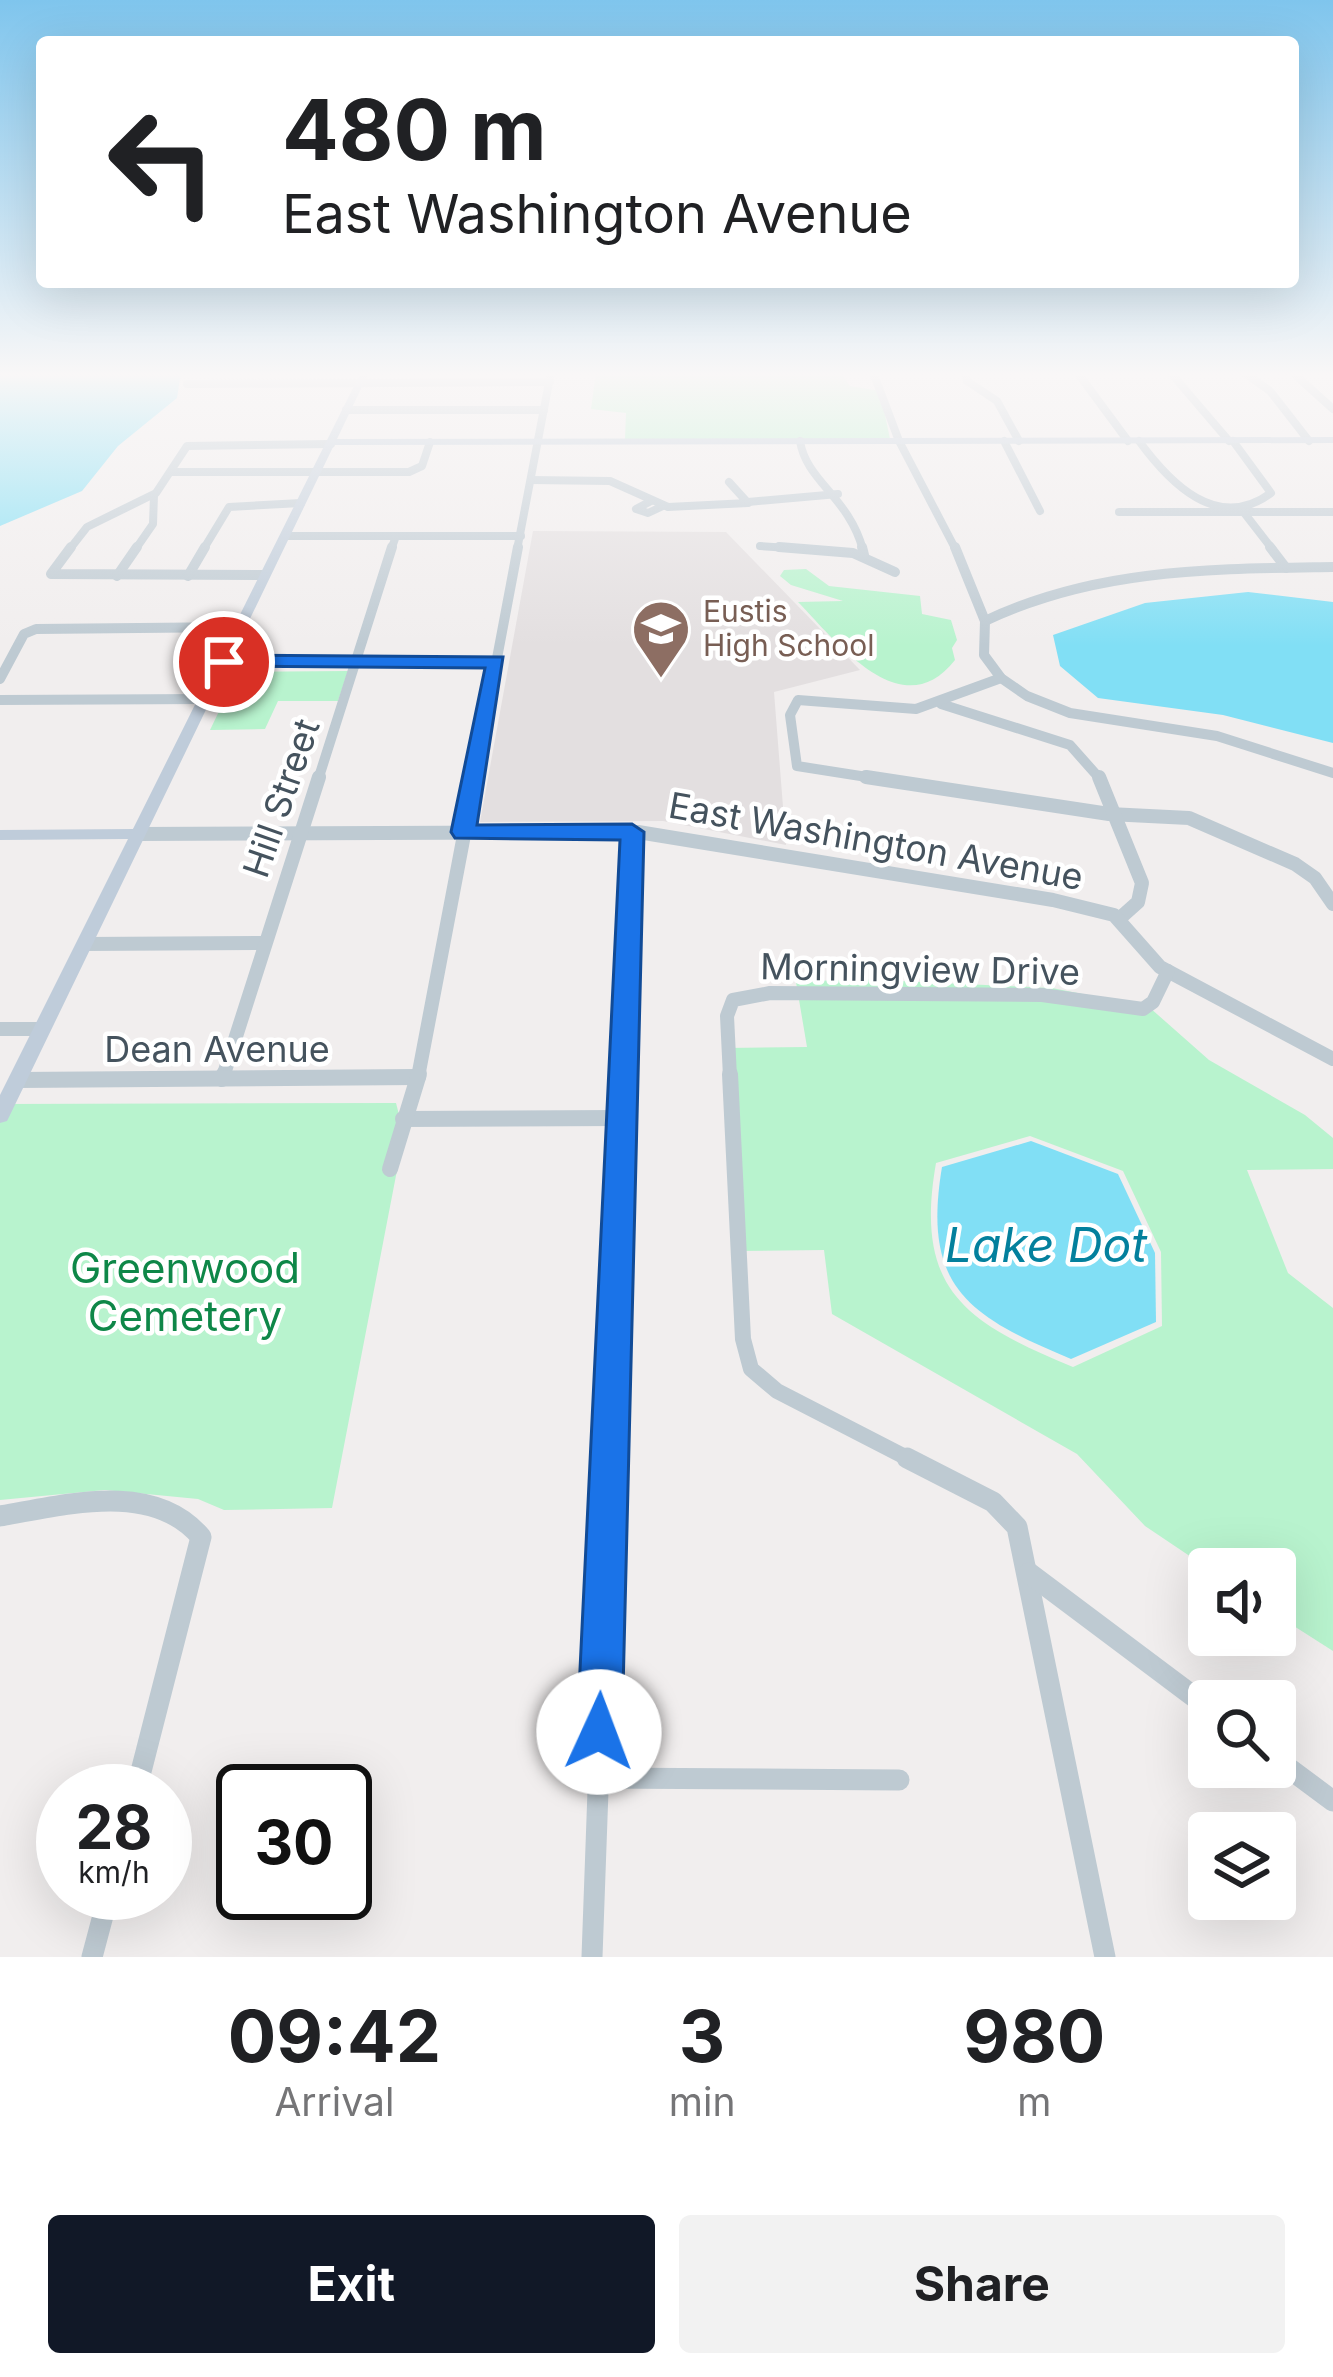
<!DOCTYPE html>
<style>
:root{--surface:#fff;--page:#f2f2f2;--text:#202124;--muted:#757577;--accent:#111827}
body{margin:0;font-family:Inter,sans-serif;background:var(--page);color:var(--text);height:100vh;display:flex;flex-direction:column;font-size:45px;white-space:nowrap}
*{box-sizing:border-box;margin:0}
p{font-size:39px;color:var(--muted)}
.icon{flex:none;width:66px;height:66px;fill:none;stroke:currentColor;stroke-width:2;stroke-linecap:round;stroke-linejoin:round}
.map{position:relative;height:1957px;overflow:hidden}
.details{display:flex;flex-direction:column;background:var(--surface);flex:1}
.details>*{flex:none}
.guide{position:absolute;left:36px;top:36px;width:1263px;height:252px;border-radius:12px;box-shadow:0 12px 48px #0002;background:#fff;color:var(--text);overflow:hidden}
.tools{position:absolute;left:1188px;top:1548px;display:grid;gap:24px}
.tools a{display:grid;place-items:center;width:108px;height:108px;border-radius:12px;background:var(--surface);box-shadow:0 12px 48px #0002;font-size:60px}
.speed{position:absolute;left:36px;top:1764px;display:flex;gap:24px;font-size:60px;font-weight:700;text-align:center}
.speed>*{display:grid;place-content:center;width:156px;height:156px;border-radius:50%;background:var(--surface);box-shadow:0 12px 48px #0002;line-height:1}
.speed small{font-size:30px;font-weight:400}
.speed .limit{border:6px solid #111;border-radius:18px;background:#fff;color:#111}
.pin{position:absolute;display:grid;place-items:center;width:102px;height:102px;color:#fff;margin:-51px;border:6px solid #fff;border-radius:50%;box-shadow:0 3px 12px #0007}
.me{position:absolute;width:132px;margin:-66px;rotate:2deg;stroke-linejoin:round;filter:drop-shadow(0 0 9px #0008)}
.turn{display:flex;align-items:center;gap:42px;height:252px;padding:0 48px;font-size:54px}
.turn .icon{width:156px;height:156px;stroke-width:2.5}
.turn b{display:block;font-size:84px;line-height:102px}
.eta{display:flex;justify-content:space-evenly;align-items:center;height:204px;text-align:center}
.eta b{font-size:72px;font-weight:700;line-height:84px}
.cta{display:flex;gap:24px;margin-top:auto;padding:24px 48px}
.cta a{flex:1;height:138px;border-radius:12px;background:var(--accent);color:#fff;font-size:48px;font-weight:700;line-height:138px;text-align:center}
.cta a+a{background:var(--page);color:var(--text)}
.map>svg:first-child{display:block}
.education{fill:#e3dfe0}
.green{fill:#b8f3ce;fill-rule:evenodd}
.water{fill:#81dff5}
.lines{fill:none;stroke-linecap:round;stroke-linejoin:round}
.street-far4{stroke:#becad2;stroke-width:8}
.street-far3{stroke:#becad2;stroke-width:10}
.street-far2{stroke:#becad2;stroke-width:14}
.street-far1{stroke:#becad2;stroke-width:16}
.street{stroke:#becad2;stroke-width:21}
.secondary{fill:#bfccda;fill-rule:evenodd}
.route{fill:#1a73e8;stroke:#114b97;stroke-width:3}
.labels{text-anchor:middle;stroke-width:9;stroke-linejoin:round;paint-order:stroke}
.far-education-label{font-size:30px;fill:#785e54;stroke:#fff;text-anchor:start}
.street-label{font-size:36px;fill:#45535e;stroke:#fff}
.near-park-label{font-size:42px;fill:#0e8748;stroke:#fff}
.near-water-label{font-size:48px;font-style:italic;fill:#03809d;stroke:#fff}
</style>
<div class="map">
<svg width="1333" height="1957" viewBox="0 0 1333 1957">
<rect width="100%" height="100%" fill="#f1eeee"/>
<polygon class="education" points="533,531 726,532 860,670 774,692 786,845 663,821 480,822"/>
<g class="green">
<polygon points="596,372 840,372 850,386 880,391 890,439 625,439 626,413 591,409"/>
<path d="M806 569 829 586 920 596 922 614 951 620 957 640 952 648 955 660C902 728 837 642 798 602L843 601 791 585 780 576 784 570Z"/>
<polygon points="348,671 338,701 278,701 265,729 210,730 238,672"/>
<path d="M857 979 1052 988 1149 1007 1209 1060 1305 1115 1333 1138V1169L1247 1170 1288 1273 1333 1308V1651L1275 1614V1569H1209L1145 1526 1077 1454 832 1314 824 1250 734 1251 726 1048 807 1047 796 982ZM1030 1136 1123 1171 1161 1252 1162 1326 1073 1367C964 1322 914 1289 936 1163Z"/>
<polygon points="396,1103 404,1134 332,1508 224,1510 198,1499 105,1490 0,1500 0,1104"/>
</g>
<g class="water">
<polygon points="0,372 181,372 177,398 118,446 82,491 0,526"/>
<polygon points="1248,592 1333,602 1333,743 1223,715 1098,698 1060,666 1053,635 1145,603"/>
<path d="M1031 1141 1118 1174 1155 1253 1156 1322 1071 1359C967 1316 922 1286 942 1167Z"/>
</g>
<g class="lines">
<g class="street-far4">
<polyline points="873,372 899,441 956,550"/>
<polyline points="965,372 967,381 997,401 1019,441"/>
<polyline points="1077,372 1128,441"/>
<polyline points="1170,372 1229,441"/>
<polyline points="1243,372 1270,391 1309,441"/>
<polyline points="1292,372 1333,409"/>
<polyline points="187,384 550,382"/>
<polyline points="346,410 544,410"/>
<path d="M800 441C806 481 849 497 863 550"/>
<polyline points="1004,441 1040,511"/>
<path d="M1139 441C1169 482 1217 533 1271 493L1233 441"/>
<polyline points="171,472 409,472 422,466 430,442"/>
<polyline points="531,480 610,481 668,507 748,503 729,482"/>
<polyline points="651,501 636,509 648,513 663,506"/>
<polyline points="748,502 838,494"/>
<polyline points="1242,510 1273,550"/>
<polyline points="1119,512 1333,512"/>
<polyline points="285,536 521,536"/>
<polyline points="760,546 819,550"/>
<polyline points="69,550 87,527 156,493 187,446 331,444"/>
<polyline points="135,550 153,524 154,495"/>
<polyline points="203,550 229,507 301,503"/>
<polyline points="391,550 396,536"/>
<polyline points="517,550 551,372"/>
</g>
<g class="street-far3">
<polyline points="71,547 51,574 265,575"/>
<polyline points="779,547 853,553 895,572"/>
<polyline points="862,547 864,555"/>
<polyline points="955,547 985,621 984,655 1001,678 1027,696 1070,713 1217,736 1333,773"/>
<polyline points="1270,547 1286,568"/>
<polyline points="117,576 137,547"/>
<polyline points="188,576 205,547"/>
<path d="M985 621C1096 568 1212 569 1333 567"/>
<polyline points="224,661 496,661"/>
<polyline points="0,679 24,634 36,629 241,627"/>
<polyline points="0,700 205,699"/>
<polyline points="941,704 1070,745 1101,780"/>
<polyline points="318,780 392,547"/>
<polyline points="474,780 518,547"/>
<polyline points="886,780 797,766 790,715 798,700 916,709 1001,678"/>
</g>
<g class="street-far2">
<polyline points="866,777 1109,814 1189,818 1295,864 1315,878 1333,904"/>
<polyline points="1099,777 1142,883 1138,902 1119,919"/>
<polyline points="138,834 638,832 1053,900 1114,915 1160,967 1333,1059"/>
<polyline points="84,944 265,943"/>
<polyline points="0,1029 42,1029"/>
<polyline points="223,1077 319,777"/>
<polyline points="418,1077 475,777"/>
<polyline points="623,1077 632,832"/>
<polyline points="730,1077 727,1016 733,1000 770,993 1042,995 1143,1009 1153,1002 1168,971"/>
</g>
<g class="street-far1">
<polyline points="730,1074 743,1339 751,1369 777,1391 913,1461"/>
<polyline points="222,1079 224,1074"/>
<polyline points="17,1080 418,1077"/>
<polyline points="403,1119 620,1118"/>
<polyline points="390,1169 419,1074"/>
<polyline points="610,1461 623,1074"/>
</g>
<g class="street">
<polyline points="907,1458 993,1502 1017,1527 1105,1957"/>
<path d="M0 1516C65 1505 153 1480 201 1537L136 1791"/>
<polyline points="1029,1573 1209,1708"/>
<polyline points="1275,1758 1333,1801"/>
<polyline points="598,1778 899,1780"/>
<polyline points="92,1957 109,1893"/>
<polyline points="592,1957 610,1458"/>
</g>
<polygon class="secondary" points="361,372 369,372 337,439 1333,437 1333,443 334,445 10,1115 7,1121 0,1123 0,1095 128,839 0,840 0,830 133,829"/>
</g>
<linearGradient id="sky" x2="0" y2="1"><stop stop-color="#7fc5ed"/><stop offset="0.58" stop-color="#f9f7f7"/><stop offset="1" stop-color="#f9f7f7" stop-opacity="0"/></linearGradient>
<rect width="1333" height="646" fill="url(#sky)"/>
<polygon class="route" points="224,655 503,657 477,825 632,824 644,832 622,1732 615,1748 599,1754 584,1748 577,1732 620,840 455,838 451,832 485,668 216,666 213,662"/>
<defs>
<symbol id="school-pin" viewBox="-11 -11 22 30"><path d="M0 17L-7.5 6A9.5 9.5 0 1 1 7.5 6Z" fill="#8d6e63" stroke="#fff"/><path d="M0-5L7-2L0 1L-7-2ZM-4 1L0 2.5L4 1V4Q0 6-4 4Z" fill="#fff"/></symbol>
</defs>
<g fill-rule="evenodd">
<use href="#school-pin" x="628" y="596" width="66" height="90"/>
</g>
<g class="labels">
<g class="far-education-label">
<text x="703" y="622">Eustis<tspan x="703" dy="34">High School</tspan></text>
</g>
<g class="street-label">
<text transform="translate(281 798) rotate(-71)" y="13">Hill Street</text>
<text transform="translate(876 841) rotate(10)" y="13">East Washington Avenue</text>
<text transform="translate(920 969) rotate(1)" y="13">Morningview Drive</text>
<text x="217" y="1062">Dean Avenue</text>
</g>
<g class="near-park-label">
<text x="185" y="1283">Greenwood<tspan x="185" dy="48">Cemetery</tspan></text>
</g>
<g class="near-water-label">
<text x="1046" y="1262">Lake Dot</text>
</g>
</g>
</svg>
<div class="tools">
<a><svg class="icon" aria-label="sound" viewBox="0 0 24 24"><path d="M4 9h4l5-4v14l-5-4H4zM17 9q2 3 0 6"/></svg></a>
<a><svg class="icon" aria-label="search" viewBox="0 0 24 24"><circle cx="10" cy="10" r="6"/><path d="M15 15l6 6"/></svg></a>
<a><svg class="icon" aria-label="layers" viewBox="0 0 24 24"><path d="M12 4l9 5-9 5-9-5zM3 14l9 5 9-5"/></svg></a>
</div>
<div class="speed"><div>28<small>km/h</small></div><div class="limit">30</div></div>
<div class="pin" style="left:224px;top:662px;background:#d93025"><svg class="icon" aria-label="arrive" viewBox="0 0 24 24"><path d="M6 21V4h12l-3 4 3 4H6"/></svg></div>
<svg class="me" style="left:599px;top:1732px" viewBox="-20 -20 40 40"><circle r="19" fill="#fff"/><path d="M0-13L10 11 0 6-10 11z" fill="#1a73e8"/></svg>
<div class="guide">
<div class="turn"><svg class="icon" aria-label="left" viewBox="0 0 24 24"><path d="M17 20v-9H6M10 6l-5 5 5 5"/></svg><div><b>480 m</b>East Washington Avenue</div></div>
</div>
</div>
<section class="details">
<div class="eta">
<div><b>09:42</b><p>Arrival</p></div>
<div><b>3</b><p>min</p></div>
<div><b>980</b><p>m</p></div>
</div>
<div class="cta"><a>Exit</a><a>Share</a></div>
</section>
